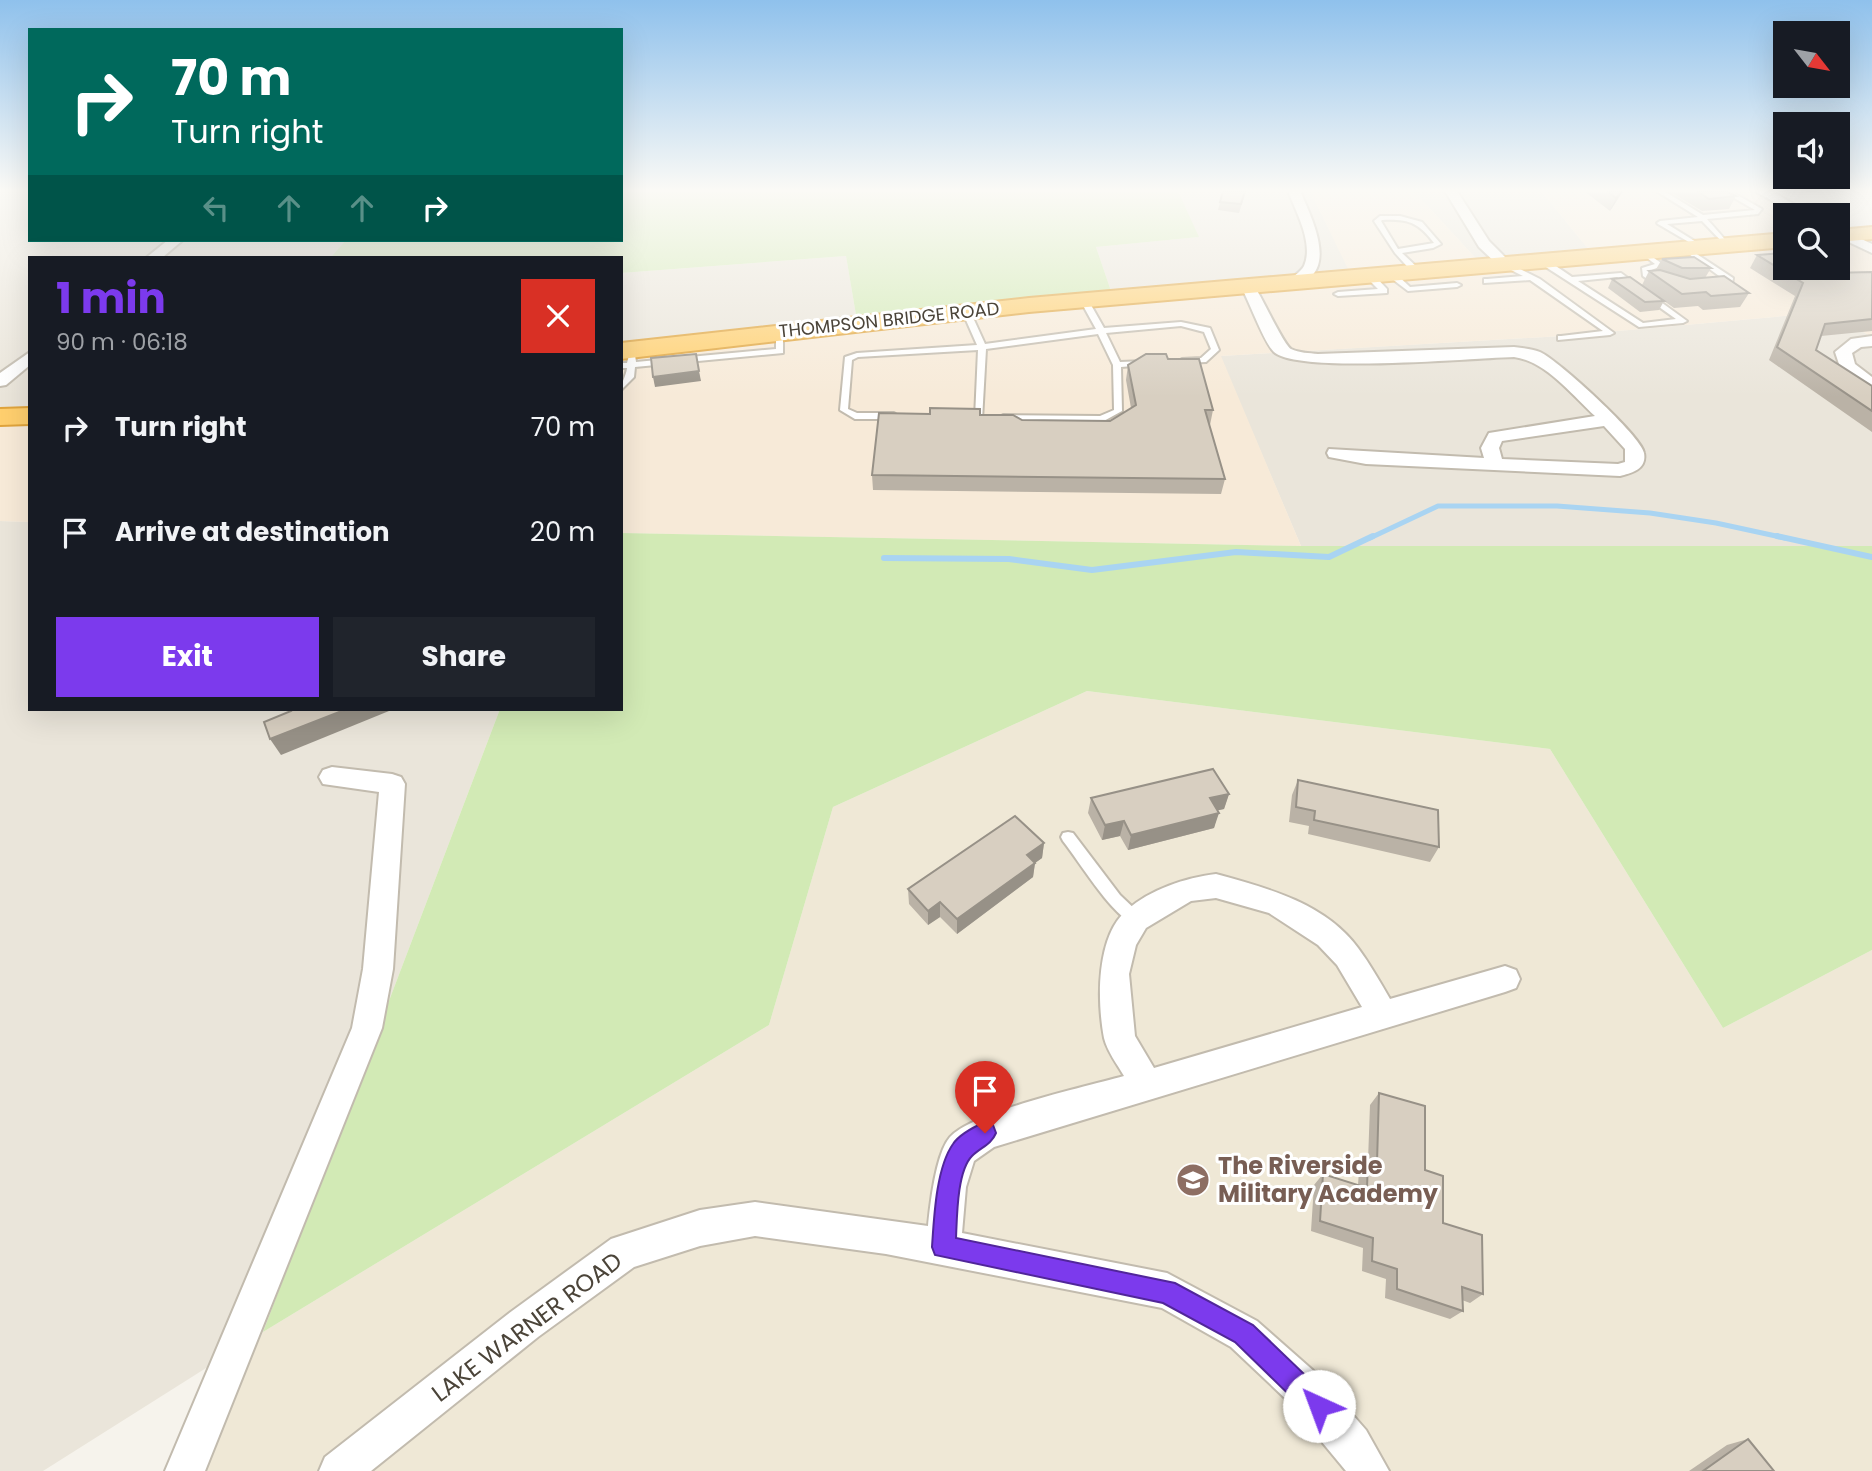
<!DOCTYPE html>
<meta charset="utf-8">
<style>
:root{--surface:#171b24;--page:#20242c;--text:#f1f3f6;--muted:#9ea1a6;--accent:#7c3aed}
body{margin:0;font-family:Poppins,sans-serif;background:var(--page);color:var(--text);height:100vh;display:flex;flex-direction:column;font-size:26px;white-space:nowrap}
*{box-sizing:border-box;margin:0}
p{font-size:23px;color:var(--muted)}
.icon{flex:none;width:38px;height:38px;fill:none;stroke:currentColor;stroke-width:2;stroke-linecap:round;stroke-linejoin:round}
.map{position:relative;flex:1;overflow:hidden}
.drawer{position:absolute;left:28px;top:256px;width:595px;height:455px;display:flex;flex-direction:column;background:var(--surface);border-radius:0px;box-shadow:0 7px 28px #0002}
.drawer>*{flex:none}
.guide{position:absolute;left:28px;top:28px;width:595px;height:214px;border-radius:0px;box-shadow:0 7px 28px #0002;background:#00695c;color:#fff;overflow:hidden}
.needle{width:46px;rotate:121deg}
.fabs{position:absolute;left:1773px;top:21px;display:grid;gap:14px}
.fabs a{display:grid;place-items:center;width:77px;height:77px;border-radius:0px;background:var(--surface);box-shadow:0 7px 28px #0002;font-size:35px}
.pin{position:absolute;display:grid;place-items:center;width:60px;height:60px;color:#fff;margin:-72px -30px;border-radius:50% 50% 50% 0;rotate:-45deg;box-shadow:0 0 7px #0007}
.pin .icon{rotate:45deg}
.me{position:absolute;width:77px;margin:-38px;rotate:317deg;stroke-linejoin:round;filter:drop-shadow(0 0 5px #0008)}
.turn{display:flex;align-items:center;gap:24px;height:147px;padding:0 28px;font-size:32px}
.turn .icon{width:91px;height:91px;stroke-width:2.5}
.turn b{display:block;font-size:49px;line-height:60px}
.lanes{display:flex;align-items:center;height:66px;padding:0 28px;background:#0003;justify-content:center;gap:35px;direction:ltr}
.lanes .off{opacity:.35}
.round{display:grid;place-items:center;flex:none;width:74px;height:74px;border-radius:0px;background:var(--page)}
.headline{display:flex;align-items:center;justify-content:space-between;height:119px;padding:0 28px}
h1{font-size:42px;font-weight:700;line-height:52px;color:var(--accent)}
.primary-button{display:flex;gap:14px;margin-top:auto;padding:14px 28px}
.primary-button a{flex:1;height:80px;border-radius:0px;background:var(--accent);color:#fff;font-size:28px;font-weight:700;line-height:80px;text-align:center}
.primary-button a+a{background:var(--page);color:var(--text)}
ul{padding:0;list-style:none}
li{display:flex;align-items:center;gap:21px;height:105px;padding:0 28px}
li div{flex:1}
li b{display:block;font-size:26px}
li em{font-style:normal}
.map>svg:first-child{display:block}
.residential{fill:#eae5da}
.commercial{fill:#f7ead8}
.education{fill:#efe8d6}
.green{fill:#d2eab5}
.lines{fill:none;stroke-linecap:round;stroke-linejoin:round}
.stream-far1{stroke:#a9d4f2;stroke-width:5}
.stream{stroke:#a9d4f2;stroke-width:6}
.lane-casing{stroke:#c2bbae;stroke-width:4}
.street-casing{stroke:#c2bbae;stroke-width:4}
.highway-casing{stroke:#e0a43c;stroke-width:4}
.lane{fill:#fff;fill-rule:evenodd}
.street{fill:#fff;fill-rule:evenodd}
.highway{fill:#ffcf6e;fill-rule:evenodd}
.wall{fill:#bab2a6}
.shaded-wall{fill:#979187}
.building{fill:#d8cfc1;stroke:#979187;stroke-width:2}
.route{fill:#7c3aed;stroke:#51269a;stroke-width:2}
.labels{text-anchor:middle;stroke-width:6;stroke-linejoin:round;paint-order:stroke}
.far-street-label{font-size:18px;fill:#4b4439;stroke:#fff}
.near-education-label{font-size:24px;font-weight:bold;fill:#785e54;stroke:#fff;text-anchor:start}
.near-street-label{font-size:24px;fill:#4b4439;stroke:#fff}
</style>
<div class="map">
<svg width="1872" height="1471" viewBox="0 0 1872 1471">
<rect width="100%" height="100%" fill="#f6f3ec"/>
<g class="residential">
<polygon points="0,191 30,191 30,240 346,240 331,257 30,257 30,407 0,410"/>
<polygon points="1178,191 1310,191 1352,275 1112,294 1096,247 1198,237"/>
<polygon points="1414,191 1541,191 1595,257 1480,263"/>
<polygon points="846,256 856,315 621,345 621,273"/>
<polygon points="1829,312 1872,337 1872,546 1301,546 1220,356 1562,336"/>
<polygon points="0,521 30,522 30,709 500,709 263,1332 43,1471 0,1471"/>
</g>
<g class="commercial">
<polygon points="1310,191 1414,191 1480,263 1594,256 1541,191 1760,191 1806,215 1785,215 1785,268 1838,268 1838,232 1845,235 1872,229 1872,337 1829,312 1562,336 1221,356 1301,546 621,533 621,345 856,315 1351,275"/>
<polygon points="30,407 30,522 0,521 0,410"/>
</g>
<polygon class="education" points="1087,691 1550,749 1723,1028 1872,950 1872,1471 197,1471 263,1332 769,1025 833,807"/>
<g class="green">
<polygon points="621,191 1178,191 1199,237 1096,247 1112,294 856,315 846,256 621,273 621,257 331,257 346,240 621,240"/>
<polygon points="621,533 1301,546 1872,546 1872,950 1723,1028 1550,749 1087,691 833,807 769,1025 263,1332 500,709 621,709"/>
</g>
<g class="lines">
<polyline class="stream-far1" points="1370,538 1438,506 1557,506 1650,513 1716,523 1785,538"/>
<g class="stream">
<polyline points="1777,536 1872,557"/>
<polyline points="884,558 1009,559 1092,570 1236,552 1329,557 1373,536"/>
</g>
<defs>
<g id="lane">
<polygon points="1656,191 1664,191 1703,215 1755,210 1722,191 1730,191 1762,209 1758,214 1707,219 1729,244 1726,246 1702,221 1667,224 1701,245 1701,247 1699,248 1658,224 1657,223 1660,221 1698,217"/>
<path d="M1400 216 1422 222 1441 244 1433 248 1402 253 1419 269V273H1413L1395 253 1374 221 1380 216ZM1382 220C1408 219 1418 222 1434 243L1398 249 1381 221Z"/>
<polygon points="1682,247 1686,247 1733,278 1732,285 1715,286 1715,282 1726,281 1682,249"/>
<polygon points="1641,249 1664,265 1649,271 1650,275 1662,281 1662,285 1656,285 1643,276 1642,268 1655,264 1639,252 1639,250"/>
<path d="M1538 258H1544L1572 277 1621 273 1687 321 1683 323 1639 327 1538 262ZM1617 277 1676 319 1643 323 1578 281Z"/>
<polygon points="1504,261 1540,279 1614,333 1610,335 1558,340 1558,336 1561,336 1603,331 1530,280 1484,283 1484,279 1487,279 1523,276 1501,265 1500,263"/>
<polygon points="1387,271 1393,271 1410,287 1457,283 1461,285 1457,287 1408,291 1387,275"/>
<polygon points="1366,273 1372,273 1387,289 1387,293 1338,296 1334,294 1338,292 1378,289 1366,277"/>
<polygon points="1081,298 1087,298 1104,328 1181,322 1210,328 1219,350 1206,362 1185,363 1182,363 1182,359 1201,358 1211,349 1204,332 1181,326 1106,333 1120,362 1145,361 1149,363 1145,365 1121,367 1122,411 1102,422 1003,421 999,418 1003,415 1100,416 1114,410 1113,365 1098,334 986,349 982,420 975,418 978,350 858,357 852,360 848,409 857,413 894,413 898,416 894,419 855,419 840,410 845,357 857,353 977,345 962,311 966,309 970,311 985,344 1096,329 1080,300"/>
<path d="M776 330 783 332V353L635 367 634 377 621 390C621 382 626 377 627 368H621V363H627L629 355H635L636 362 776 349Z"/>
<path d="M1068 832 1073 833 1120 895 1141 915 1143 919 1141 923C1136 925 1136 926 1131 923 1107 908 1081 864 1063 841L1061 837 1063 833Z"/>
</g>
<g id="street">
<path d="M1288 191H1300C1312 219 1340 273 1295 285L1288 281C1293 276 1300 273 1304 266 1314 243 1296 212 1288 191Z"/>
<polygon points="1445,191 1457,191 1489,241 1511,263 1509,266 1499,266 1479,247"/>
<polygon points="1755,191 1771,191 1813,215 1797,215"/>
<polygon points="1838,228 1872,244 1872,253 1838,237"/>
<polygon points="168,240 183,240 163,257 147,257"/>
<path d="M1247 281 1252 282C1261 295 1283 344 1291 349 1299 353 1309 353 1318 354L1514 347C1523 348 1532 349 1540 352 1558 360 1642 437 1644 453 1647 469 1632 473 1620 476L1366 464 1329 457 1327 453 1329 449 1484 458 1481 448 1489 433 1595 416C1572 395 1546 361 1514 357 1474 358 1297 374 1274 352 1263 341 1250 302 1240 285ZM1604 426 1625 449V462L1618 464 1502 459 1499 448 1502 441Z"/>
<polygon points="1872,336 1872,346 1861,347 1852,353 1855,364 1872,377 1872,390 1841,370 1835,352 1851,339"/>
<polygon points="30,352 30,365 6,385 0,386 0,373"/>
<polygon points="332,767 392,774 401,777 405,784 393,969 382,1028 205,1471 165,1471 352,1028 363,969 379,792 323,784 319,777 323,770"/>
<path d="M1216 874C1267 888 1325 903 1358 948 1370 964 1380 982 1390 999L1505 966 1516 970 1520 979 1516 988 1505 992 994 1147 974 1161 966 1187 962 1233 1167 1273 1257 1321 1316 1373 1366 1430 1389 1471H1346L1288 1401 1231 1347 1162 1308 886 1254 755 1236 700 1246 634 1267 538 1337 371 1471H319L325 1457 512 1311 611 1239 700 1210 755 1202 928 1226C930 1205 936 1153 950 1137 974 1111 1085 1087 1124 1076 1117 1064 1107 1051 1104 1038 1097 1001 1096 936 1127 910 1151 889 1185 878 1216 874ZM1216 898 1269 913 1318 945 1337 965 1362 1007 1154 1068 1135 1036 1129 974 1136 945 1146 928 1191 901Z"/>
</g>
<g id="highway">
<polygon points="1872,227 1872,239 1838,242 1838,230"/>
<polygon points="1785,233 1785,247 1029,312 621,359 621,343 1029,298"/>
<polygon points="30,408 30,424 0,425 0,409"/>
</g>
</defs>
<use href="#lane" class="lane-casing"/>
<use href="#street" class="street-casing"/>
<use href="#highway" class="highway-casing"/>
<use href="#lane" class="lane"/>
<use href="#street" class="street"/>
<use href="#highway" class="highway"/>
</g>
<g class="wall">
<polygon points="1223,191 1246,191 1239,213 1218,210"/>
<polygon points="1584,191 1623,191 1610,211"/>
<polygon points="1726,191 1736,196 1729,209 1702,211 1670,192"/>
<polygon points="1757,255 1829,273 1872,272 1872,331 1821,336 1816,350 1872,386 1872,432 1769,360 1795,296 1750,268"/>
<polygon points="1662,259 1711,268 1705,278 1749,293 1740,307 1703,310 1698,306 1674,308 1664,301 1659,310 1640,312 1608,288 1612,279 1642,285 1649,271 1655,271"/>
<polygon points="1168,359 1213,410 1210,425 1209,425 1225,479 1221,494 873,490 872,475 930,414 980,415 1022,420 1110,421 1131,408 1126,380 1128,365"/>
<polygon points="1298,780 1439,847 1430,862 1308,834 1309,826 1289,822 1292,795"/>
<polygon points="1229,794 1224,809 1218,810 1214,828 1128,850 1120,836 1102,840 1088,813 1091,798"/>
<polygon points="1044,843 1042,858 1035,863 1033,877 957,934 940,917 928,925 909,904 908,889"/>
<polygon points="1379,1093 1425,1170 1443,1223 1483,1294 1470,1303 1462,1300 1463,1311 1450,1319 1385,1298 1386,1279 1362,1271 1363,1248 1311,1231 1314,1185 1323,1174 1358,1185 1359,1171 1368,1161 1370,1105"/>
<polygon points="1748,1439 1774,1471 1689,1471 1727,1445"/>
</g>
<g class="shaded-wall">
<polygon points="1621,191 1623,191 1610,211 1616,198"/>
<polygon points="699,371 701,381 655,387 653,377"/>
<polygon points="347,709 388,709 389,711 281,755 270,739"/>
<polygon points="1229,794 1224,809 1206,813 1210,798"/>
<polygon points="1219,813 1214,828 1128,850 1131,835"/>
<polygon points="1124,821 1120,836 1102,840 1105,825"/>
<polygon points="1044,843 1042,858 1035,863 1033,877 957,934 957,919 1027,855"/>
<polygon points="940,902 940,917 928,925 928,911"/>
</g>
<g class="building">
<polygon points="1223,191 1245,191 1241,204 1220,202"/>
<polygon points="1607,191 1621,191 1616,198"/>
<polygon points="1697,191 1726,191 1736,196 1709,199"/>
<polygon points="1785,253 1785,268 1820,268 1829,273 1872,272 1872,319 1825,324 1816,350 1872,386 1872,411 1777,347 1803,283 1757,255"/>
<polygon points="1694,257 1711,268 1682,268 1662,259"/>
<polygon points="1660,270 1690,279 1724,276 1749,293 1711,296 1706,292 1682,294 1649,271"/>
<polygon points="1630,277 1664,301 1645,302 1612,279"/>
<polygon points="696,354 699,371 653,377 651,358"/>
<polygon points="1146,354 1166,354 1168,359 1199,359 1213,410 1205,410 1225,479 872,475 879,413 930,414 930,408 980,409 980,415 1013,415 1022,420 1110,421 1136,405 1128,365"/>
<polygon points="290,709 347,709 270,739 264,722 291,711"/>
<polygon points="1213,769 1229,794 1210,798 1219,813 1131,835 1124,821 1105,825 1091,798"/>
<polygon points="1298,780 1438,810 1439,847 1314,820 1315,811 1296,807"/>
<polygon points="1015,816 1044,843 1027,855 1035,863 957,919 940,902 928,911 908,889"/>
<polygon points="1379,1093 1425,1106 1425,1170 1443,1176 1443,1223 1482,1235 1483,1294 1462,1287 1463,1311 1397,1289 1397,1269 1372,1261 1373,1238 1320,1221 1323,1174 1367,1188 1368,1160 1377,1163"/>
<polygon points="1748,1439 1774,1471 1703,1471"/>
</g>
<linearGradient id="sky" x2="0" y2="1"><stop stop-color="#8fc1ec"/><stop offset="0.48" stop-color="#fbfaf6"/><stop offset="1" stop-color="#fbfaf6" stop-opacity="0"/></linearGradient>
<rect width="1872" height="397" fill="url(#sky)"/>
<path class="route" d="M985 1122 993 1125 996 1133C991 1145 981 1147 972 1156 957 1171 957 1217 956 1238L1175 1283 1253 1325 1328 1397 1331 1406 1328 1415 1319 1419 1310 1415 1235 1342 1163 1303 935 1255 932 1247C934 1218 936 1168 953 1144 959 1135 976 1126 985 1122Z"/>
<defs>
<symbol id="school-disc" viewBox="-11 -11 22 22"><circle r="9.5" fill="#8d6e63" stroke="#fff"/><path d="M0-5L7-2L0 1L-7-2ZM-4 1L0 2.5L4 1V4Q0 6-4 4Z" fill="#fff"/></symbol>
</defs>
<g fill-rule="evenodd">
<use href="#school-disc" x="1174" y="1161" width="38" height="38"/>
</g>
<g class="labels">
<g class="far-street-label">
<text transform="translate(889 320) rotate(-6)" y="6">THOMPSON BRIDGE ROAD</text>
</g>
<g class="near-education-label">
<text x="1218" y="1174">The Riverside<tspan x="1218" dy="28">Military Academy</tspan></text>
</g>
<g class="near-street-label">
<text transform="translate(527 1327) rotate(-37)" y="8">LAKE WARNER ROAD</text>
</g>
</g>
</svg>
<div class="fabs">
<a><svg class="needle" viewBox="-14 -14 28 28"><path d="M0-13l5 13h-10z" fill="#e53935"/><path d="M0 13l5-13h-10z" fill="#9ea1a6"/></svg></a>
<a><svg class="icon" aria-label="sound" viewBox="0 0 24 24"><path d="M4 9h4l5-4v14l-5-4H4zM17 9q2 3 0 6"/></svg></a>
<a><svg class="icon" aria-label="search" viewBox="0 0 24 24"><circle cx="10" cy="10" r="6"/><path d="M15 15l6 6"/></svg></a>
</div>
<div class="pin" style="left:985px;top:1133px;background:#d93025"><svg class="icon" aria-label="arrive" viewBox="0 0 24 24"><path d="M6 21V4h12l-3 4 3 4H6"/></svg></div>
<svg class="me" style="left:1319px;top:1406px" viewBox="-20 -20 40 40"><circle r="19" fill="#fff"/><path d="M0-13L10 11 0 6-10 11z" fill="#7c3aed"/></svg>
<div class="guide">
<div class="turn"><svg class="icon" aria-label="right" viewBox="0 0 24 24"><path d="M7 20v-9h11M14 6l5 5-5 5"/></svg><div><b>70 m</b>Turn right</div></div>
<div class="lanes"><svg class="icon off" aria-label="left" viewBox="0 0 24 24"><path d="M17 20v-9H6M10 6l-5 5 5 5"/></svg><svg class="icon off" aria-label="ahead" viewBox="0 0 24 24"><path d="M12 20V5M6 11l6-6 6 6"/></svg><svg class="icon off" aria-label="ahead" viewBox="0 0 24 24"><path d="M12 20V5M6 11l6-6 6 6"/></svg><svg class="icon" aria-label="right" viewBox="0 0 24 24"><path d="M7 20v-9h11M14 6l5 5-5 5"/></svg></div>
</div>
<section class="drawer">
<div class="headline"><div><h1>1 min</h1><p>90 m · 06:18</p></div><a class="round" style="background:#d93025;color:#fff"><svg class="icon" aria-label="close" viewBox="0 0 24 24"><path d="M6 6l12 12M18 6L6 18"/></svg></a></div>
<ul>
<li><svg class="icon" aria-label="right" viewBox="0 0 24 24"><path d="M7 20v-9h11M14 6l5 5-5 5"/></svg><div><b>Turn right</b></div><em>70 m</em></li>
<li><svg class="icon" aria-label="arrive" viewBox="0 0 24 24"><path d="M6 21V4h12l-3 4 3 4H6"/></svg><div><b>Arrive at destination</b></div><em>20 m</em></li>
</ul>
<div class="primary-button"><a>Exit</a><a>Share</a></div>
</section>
</div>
